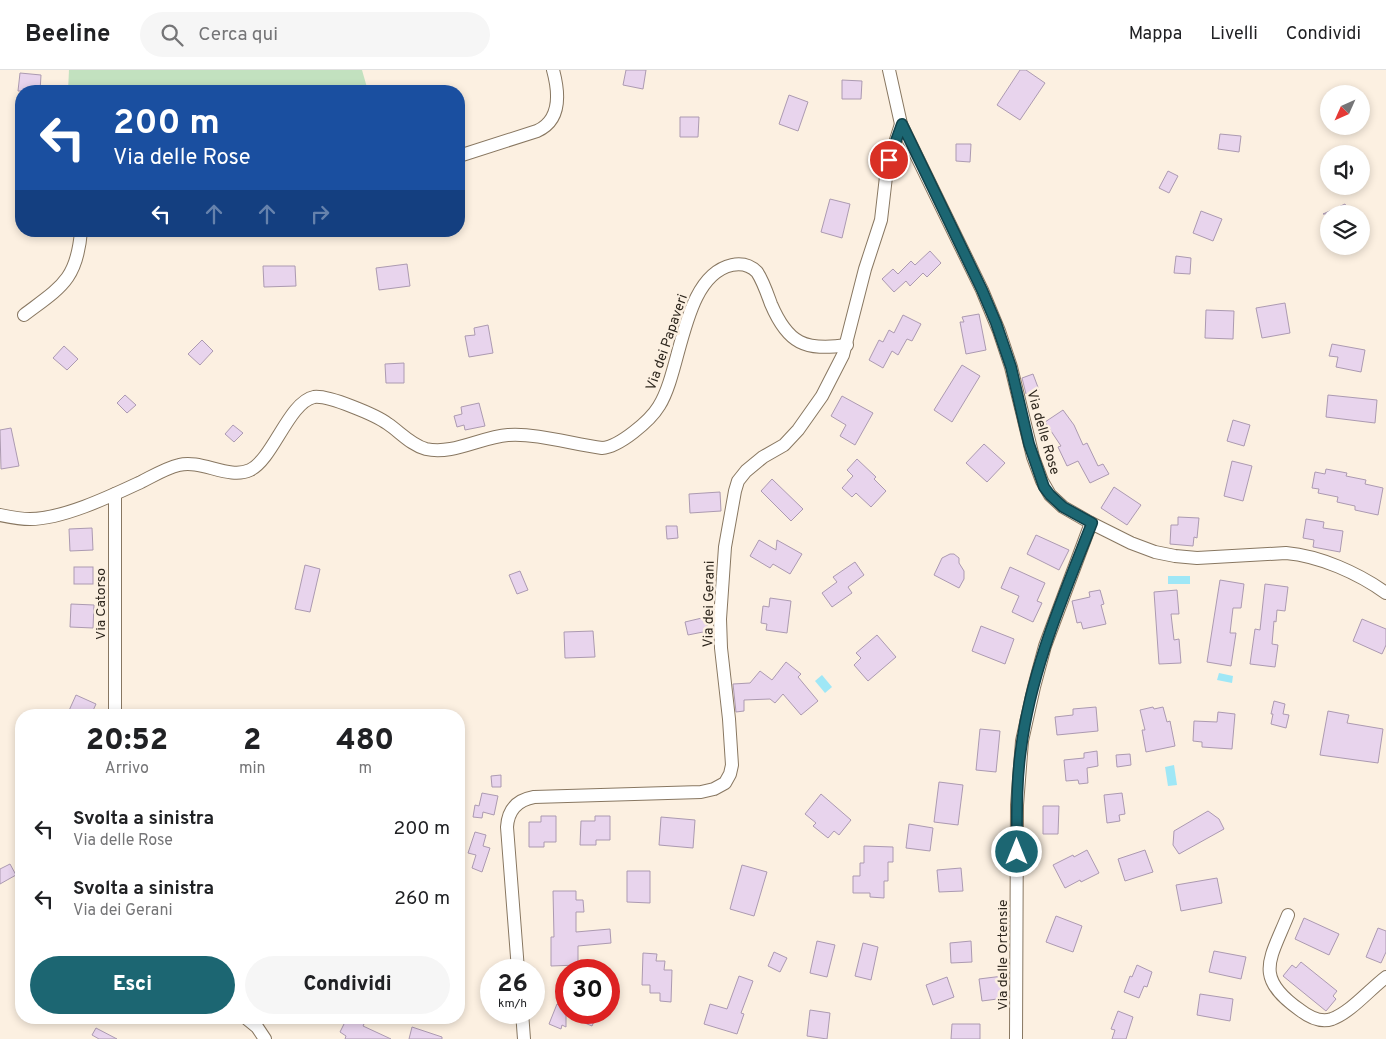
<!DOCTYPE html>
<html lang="it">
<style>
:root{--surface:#fff;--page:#f6f6f6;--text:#202124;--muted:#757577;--line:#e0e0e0;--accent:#1c6672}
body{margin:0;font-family:Overpass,sans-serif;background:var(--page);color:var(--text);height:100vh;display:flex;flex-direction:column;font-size:19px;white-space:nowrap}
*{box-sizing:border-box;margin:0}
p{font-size:16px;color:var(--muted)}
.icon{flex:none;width:28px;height:28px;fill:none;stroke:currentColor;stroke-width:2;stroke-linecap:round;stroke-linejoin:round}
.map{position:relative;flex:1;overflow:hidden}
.panel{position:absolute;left:15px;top:639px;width:450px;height:315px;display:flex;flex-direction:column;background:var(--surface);border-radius:20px;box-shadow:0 2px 8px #0003}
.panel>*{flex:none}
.banner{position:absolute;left:15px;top:15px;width:450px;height:152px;border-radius:20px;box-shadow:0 2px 8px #0003;background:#1a4fa0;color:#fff;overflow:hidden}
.needle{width:32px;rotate:225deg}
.tools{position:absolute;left:1320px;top:15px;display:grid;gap:10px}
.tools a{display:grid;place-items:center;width:50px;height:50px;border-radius:50%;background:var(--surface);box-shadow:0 2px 8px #0003;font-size:25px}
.speed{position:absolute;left:480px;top:889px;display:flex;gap:10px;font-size:25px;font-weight:700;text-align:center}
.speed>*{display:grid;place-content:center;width:65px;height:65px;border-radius:50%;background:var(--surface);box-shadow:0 2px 8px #0003;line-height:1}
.speed small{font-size:12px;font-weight:400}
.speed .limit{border:8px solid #d22;background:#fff;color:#111}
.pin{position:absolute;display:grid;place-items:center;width:42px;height:42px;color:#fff;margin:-21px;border:2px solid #fff;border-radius:50%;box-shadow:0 1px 5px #0007}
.me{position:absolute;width:55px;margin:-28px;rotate:0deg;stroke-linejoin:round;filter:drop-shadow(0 0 4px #0008)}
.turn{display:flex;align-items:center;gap:18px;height:105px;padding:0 15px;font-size:22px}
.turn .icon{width:65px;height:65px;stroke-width:2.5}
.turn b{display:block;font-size:35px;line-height:42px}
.lanes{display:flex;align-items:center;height:48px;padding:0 15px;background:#0003;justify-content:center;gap:25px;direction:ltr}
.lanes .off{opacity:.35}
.eta{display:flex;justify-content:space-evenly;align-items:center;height:85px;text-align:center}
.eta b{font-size:30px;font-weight:800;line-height:35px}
.primary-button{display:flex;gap:10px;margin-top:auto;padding:10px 15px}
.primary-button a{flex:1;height:58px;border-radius:30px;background:var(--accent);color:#fff;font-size:20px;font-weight:800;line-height:58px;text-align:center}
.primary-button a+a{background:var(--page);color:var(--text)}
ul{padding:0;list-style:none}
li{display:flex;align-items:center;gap:15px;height:70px;padding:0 15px}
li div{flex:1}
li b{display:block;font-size:19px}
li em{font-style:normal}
header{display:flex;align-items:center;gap:30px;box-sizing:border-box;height:70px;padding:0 25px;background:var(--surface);border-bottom:1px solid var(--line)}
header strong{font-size:24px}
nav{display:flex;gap:28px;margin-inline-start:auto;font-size:18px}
.search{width:350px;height:45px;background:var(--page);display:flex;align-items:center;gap:12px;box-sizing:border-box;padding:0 18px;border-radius:28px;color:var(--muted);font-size:19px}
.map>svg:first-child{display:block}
.green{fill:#c2e1bf}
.water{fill:#9fe7f6}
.building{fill:#e8d4ed;stroke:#ac9ab1}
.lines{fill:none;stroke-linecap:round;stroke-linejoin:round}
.minor-casing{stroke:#887761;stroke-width:14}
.minor{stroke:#fff;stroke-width:12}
.route-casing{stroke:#12424a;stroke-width:12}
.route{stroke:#1c6672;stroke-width:9}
.labels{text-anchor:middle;stroke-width:5;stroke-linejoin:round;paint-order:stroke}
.street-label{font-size:14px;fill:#2d261d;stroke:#fcf0e1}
</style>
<header>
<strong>Beeline</strong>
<div class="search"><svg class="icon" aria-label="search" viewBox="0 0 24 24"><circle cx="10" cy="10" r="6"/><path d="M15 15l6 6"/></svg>Cerca qui</div>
<nav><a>Mappa</a><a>Livelli</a><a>Condividi</a></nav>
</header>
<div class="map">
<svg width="1386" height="969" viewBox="0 0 1386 969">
<rect width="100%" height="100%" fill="#fcf0e1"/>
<polygon class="green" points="69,0 362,0 368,21 68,21"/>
<g class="water">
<rect x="1168" y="506" width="22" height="8"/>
<polygon points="1219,603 1233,606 1232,613 1217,610"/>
<polygon points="822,605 832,617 825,623 815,611"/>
<polygon points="1174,695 1177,715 1168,716 1165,697"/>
</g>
<g class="building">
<polygon points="626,0 646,0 643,19 623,15"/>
<polygon points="1020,0 1026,0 1045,13 1020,50 997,35"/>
<polygon points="20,3 41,5 40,21 18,21"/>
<polygon points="842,10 862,11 861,29 842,29"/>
<polygon points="789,25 808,32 798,61 779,54"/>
<polygon points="680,47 699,47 698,67 680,67"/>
<polygon points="1220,64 1241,66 1239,82 1218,79"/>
<polygon points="956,74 971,74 970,92 956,91"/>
<polygon points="1168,101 1178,106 1169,123 1159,118"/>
<polygon points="830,129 850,134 842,168 821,162"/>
<polygon points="1345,134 1350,144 1323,144"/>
<polygon points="1201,141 1222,149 1213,171 1193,163"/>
<polygon points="930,181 941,193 927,207 923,203 910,216 906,211 894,222 882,209 893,199 898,204 911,191 915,195"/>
<polygon points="1176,186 1191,188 1190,204 1174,203"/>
<polygon points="407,194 410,216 379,220 376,198"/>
<polygon points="263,196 295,196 296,216 264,217"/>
<polygon points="1285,233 1290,263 1262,268 1256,238"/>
<polygon points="1206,240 1234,241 1233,269 1205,268"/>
<polygon points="979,244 986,280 966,284 960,252 964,252 962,247"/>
<polygon points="903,245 921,254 912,271 907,269 898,285 892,281 883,298 869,290 879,270 883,272 889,260 894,263"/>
<polygon points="488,255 493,283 469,287 465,266 475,265 474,258"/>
<polygon points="202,270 213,281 200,295 188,284"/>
<polygon points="1332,274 1365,280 1361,302 1336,297 1338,287 1329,286"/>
<polygon points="64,276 78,289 67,300 53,288"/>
<polygon points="404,293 404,313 386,313 385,294"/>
<polygon points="962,295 980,306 952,352 934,340"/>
<polygon points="1033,304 1039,320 1026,324 1022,308"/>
<polygon points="125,325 136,335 127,343 117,333"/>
<polygon points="1328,325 1377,330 1375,353 1326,347"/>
<polygon points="842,326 873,343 855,375 840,366 846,355 831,346"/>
<polygon points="479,333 485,356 465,360 464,355 457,357 454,346 462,344 461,337"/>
<polygon points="1063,340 1074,355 1083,375 1087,373 1098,396 1103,394 1109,404 1090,413 1078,391 1067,396 1058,377 1061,376 1045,352"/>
<polygon points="1233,350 1250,355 1244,376 1227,371"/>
<polygon points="233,355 243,363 234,372 225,364"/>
<polygon points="11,358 19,396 1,399 0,360"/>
<polygon points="984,374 1005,393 987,412 966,393"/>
<polygon points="857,389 876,407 874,409 886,421 871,437 856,423 852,427 842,418 853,406 847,400"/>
<polygon points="1232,391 1252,396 1243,431 1224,426"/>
<polygon points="1326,399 1347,403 1346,406 1366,410 1365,414 1383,418 1378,445 1355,440 1355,436 1337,432 1338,427 1318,423 1319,419 1312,418 1315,402 1325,404"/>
<polygon points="772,409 803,439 791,451 761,421"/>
<polygon points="1114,417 1141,435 1127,455 1101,438"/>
<polygon points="720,422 721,441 690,443 689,424"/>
<polygon points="1178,447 1199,448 1197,468 1194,467 1193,476 1170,474 1171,455 1178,455"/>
<polygon points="1306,449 1324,452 1323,458 1343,461 1340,482 1313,477 1314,470 1303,468"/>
<polygon points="666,456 677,456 678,468 667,469"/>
<polygon points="92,458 93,480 70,481 69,459"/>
<polygon points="1036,465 1069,480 1059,500 1027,484"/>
<polygon points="759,470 776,480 777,470 802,484 790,504 773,494 770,498 750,486"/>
<polygon points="950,484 954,484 959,488 959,493 964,501 964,509 959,518 934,505 942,488"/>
<polygon points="855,492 864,505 848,517 852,523 832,537 822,523 837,512 833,507"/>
<polygon points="305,495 320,499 310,542 295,539"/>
<rect x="74" y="497" width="19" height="17"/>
<polygon points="1010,497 1045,513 1037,531 1042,533 1033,552 1012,542 1019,526 1001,518"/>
<polygon points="520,501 528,520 517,524 509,505"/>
<polygon points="1220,510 1244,514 1241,538 1233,538 1230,563 1236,563 1231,596 1207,592"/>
<polygon points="1265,514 1288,517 1285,541 1277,540 1276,552 1274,551 1272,574 1278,575 1275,597 1250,594 1255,559 1260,560"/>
<polygon points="1100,520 1104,534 1101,535 1106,554 1083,559 1081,552 1077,553 1072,531 1090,527 1089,522"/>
<polygon points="1177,520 1179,544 1171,544 1174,570 1179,569 1181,593 1159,594 1154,522"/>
<polygon points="770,528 791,531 787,563 766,560 767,554 761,553 763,536 769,537"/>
<polygon points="71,534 94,535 93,558 70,557"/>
<polygon points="706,547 708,561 688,565 685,552"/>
<polygon points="1362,549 1386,559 1386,575 1382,584 1353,571"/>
<polygon points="981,556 1014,569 1005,594 972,581"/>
<polygon points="593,561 595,587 565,588 564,562"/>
<polygon points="877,565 896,587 868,611 854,595 861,588 856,583"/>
<polygon points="786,592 801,604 798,607 818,631 801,645 783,624 775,633 770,629 744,630 744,641 736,642 733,614 750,613 760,601 772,610"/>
<polygon points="76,625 96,634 91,645 67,645"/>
<polygon points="1274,631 1285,634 1283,644 1289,645 1286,658 1271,654 1273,644 1271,644"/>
<polygon points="1096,637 1098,661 1057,665 1055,647 1073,645 1073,639"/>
<polygon points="1153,637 1154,639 1163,637 1167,652 1170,651 1175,676 1146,682 1142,660 1145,660 1140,640"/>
<polygon points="1328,641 1349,645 1347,653 1383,659 1378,693 1320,685"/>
<polygon points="1218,642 1235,644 1232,679 1202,677 1202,672 1193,671 1194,651 1217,652"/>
<polygon points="980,659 1000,661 996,702 976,700"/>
<polygon points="1097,681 1098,696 1087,698 1088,713 1079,714 1078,710 1066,711 1064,690 1084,688 1084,683"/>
<polygon points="1130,684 1131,695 1117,697 1116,685"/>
<polygon points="501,705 501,717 492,717 491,706"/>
<polygon points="939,712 963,715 958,755 934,752"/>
<polygon points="482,723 498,726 494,745 483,742 482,748 473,747 475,735 479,736"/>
<polygon points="1122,723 1125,744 1119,745 1120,751 1107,753 1104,725"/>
<polygon points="821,724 851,750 839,765 834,761 828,768 813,756 816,753 805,744"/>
<polygon points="1043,736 1059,736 1058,764 1043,764"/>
<polygon points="1208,741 1219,749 1224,759 1179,784 1173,775 1174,761"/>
<polygon points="541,746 556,746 556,772 544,772 544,777 529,777 529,752 541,752"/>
<polygon points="595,746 610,746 610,770 596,770 596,775 580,775 581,751 595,751"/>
<polygon points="661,747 695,750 693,778 659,775"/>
<polygon points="909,754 933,758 930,781 906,778"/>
<polygon points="475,762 486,765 483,776 490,778 482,802 472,798 476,785 468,783"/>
<polygon points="864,776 893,777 893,792 888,792 888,811 884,811 884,828 870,827 870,823 853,823 853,806 860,806 860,793 864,793"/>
<polygon points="1087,780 1099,803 1081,812 1080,810 1065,818 1053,795 1073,785 1074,787"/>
<polygon points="1145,780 1153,802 1125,811 1118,789"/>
<polygon points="10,794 16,805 0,814 0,799"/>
<polygon points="742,795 767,802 754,846 730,839"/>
<polygon points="961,798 963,821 939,822 937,800"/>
<polygon points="627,801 650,801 650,833 627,832"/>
<polygon points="1217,808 1222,833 1181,841 1176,815"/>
<polygon points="553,821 576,821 576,830 583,830 584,842 576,842 576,862 610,859 611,873 578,876 578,895 551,896 551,867 554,867"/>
<polygon points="1056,846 1082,856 1073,882 1046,872"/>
<polygon points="1304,848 1339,864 1329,885 1295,869"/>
<polygon points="1378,858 1386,861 1386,882 1381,893 1366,887"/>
<polygon points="817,871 835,875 827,907 810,903"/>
<polygon points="971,871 972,892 951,893 950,873"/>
<polygon points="863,873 878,877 871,910 855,906"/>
<polygon points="1214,881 1246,887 1241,909 1209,902"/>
<polygon points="774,882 787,888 780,902 768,896"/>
<polygon points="643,883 657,884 656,891 665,891 664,900 672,900 671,932 660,931 660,923 650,923 650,915 642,915"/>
<polygon points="1301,892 1337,921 1333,926 1336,929 1326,941 1283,906 1292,895 1296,898"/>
<polygon points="1137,895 1152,902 1147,917 1144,916 1139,928 1124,922 1130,906 1132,907"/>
<polygon points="739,906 753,911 741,943 744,944 737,964 704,954 710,934 727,939"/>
<polygon points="1003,906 1005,928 982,931 979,909"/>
<polygon points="947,907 954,927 933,935 926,915"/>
<polygon points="1200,924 1233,929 1230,951 1197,945"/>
<polygon points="557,934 566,938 566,957 562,955 561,959 549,954"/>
<polygon points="810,940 830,943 827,969 807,966"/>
<polygon points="1118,941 1133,947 1126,969 1112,969 1115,960 1111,959"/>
<polygon points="581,942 598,942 592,956 580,951"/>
<polygon points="347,948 364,954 363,956 391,969 345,969 346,966 340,962"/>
<polygon points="952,954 980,954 980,969 951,969"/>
<polygon points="412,957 442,967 442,969 409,969"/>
<polygon points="96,958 117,969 99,969 92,965"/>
</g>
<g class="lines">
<defs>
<g id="minor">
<path d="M889 0 901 54 982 220 999 261 1011 297 1033 387 1042 411 1050 425 1063 437 1091 453 1131 473 1155 482 1175 486 1197 488 1286 483C1320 486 1358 503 1386 523"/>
<path d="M459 86 537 61C562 50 559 22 553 0"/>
<path d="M24 245C61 217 77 210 81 161"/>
<path d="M0 445C10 447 20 449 30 449 63 449 111 426 141 412 153 406 166 398 179 395 201 389 229 410 250 400 273 389 289 332 314 327 328 325 376 345 388 354 400 362 411 375 426 379 453 385 481 367 508 365 537 363 572 374 602 378 619 377 650 351 659 336 682 300 682 206 732 195 742 193 750 195 757 202 763 211 767 223 771 234 788 274 805 281 847 275"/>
<polyline points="115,645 115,424"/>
<path d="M1288 845C1270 890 1253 907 1300 940 1309 947 1320 953 1332 949 1351 942 1370 919 1386 907"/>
<path d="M518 900 507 757C508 740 517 730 534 727L701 722 714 719 725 713 730 704 732 695 729 649 721 578 720 549 725 477 735 421 738 411 746 401 763 387 784 375 798 360 822 326 843 285 865 199 881 150 887 98 901 54"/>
<polyline points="522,942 524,969"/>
<polyline points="246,948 257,957 265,969"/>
<polyline points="1016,969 1017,735 1022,671 1034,617 1045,576 1091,453"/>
</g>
</defs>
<use href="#minor" class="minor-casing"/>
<use href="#minor" class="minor"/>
</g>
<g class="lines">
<defs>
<path id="route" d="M889 90 902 54 982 220 996 253 1011 297 1029 374 1044 417 1050 425 1063 437 1092 453C1063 527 1031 600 1021 679 1016 713 1017 747 1017 782"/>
</defs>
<use href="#route" class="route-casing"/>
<use href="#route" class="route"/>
</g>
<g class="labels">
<g class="street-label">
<text transform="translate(666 272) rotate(-71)" y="5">Via dei Papaveri</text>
<text transform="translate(1044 362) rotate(74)" y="5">Via delle Rose</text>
<text transform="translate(100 534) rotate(-90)" y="5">Via Catorso</text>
<text transform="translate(708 534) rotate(-89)" y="5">Via dei Gerani</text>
<text transform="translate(1002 885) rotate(-90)" y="5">Via delle Ortensie</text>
</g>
</g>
</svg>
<div class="tools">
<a><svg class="needle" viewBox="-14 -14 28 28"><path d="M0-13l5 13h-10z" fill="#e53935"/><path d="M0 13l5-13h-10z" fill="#757577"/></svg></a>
<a><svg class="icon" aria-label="sound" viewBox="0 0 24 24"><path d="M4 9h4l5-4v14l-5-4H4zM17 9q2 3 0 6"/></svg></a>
<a><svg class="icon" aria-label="layers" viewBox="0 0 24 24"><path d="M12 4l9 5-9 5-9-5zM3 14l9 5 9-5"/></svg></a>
</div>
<div class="speed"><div>26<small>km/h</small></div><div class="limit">30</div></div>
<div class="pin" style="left:889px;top:90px;background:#d93025"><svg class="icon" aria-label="arrive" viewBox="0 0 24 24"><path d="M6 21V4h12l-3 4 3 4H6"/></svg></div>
<svg class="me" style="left:1017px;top:782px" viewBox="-20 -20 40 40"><circle r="17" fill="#1c6672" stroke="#fff" stroke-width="3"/><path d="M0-11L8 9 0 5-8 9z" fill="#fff"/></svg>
<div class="banner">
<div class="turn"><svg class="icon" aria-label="left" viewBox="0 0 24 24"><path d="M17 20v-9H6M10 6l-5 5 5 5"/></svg><div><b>200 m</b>Via delle Rose</div></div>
<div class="lanes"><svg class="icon" aria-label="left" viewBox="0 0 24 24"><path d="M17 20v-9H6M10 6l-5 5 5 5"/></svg><svg class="icon off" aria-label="ahead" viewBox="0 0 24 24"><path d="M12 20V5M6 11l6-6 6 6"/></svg><svg class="icon off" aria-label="ahead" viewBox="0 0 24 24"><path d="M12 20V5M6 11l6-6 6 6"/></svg><svg class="icon off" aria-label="right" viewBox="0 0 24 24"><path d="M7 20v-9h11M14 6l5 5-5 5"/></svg></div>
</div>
<section class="panel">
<div class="eta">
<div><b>20:52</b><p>Arrivo</p></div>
<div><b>2</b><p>min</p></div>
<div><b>480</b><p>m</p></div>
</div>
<ul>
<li><svg class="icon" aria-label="left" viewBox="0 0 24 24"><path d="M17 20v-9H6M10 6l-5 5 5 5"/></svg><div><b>Svolta a sinistra</b><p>Via delle Rose</p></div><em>200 m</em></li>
<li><svg class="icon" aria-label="left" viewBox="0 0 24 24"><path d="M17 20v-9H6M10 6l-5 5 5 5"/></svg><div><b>Svolta a sinistra</b><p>Via dei Gerani</p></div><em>260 m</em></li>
</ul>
<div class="primary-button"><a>Esci</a><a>Condividi</a></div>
</section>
</div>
